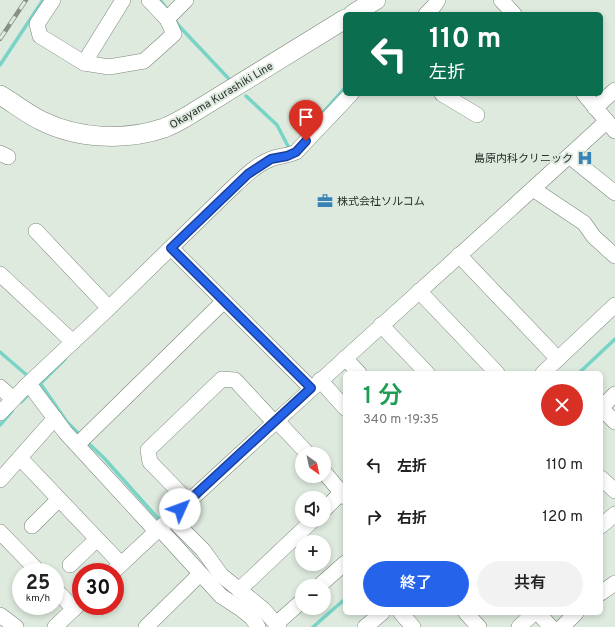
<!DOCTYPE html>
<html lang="ja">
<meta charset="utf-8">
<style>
:root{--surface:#fff;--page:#f2f2f2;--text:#222;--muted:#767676;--accent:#2563eb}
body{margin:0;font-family:Overpass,"Noto Sans JP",sans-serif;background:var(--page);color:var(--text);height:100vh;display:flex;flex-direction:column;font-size:15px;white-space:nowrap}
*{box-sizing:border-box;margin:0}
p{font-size:13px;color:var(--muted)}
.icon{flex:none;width:22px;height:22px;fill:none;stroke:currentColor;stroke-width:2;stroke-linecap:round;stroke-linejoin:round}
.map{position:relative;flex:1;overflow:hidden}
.drawer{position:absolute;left:343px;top:371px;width:260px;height:244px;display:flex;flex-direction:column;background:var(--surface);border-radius:6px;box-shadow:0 2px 6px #0003}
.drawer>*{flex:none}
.hud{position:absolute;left:343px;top:12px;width:260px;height:84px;border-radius:6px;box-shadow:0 2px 6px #0003;background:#0b6e4f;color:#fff;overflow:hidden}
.needle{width:26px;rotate:147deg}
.controls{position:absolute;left:295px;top:447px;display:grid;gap:8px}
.controls a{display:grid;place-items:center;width:36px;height:36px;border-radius:50%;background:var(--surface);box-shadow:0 2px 6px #0003;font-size:20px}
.speed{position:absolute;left:12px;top:563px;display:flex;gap:8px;font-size:20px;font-weight:700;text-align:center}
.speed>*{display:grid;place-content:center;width:52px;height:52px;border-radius:50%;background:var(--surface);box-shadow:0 2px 6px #0003;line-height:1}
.speed small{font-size:10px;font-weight:400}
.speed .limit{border:6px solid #d22;background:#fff;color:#111}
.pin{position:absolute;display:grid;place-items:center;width:34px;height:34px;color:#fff;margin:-41px -17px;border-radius:50% 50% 50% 0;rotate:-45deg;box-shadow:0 0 4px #0007}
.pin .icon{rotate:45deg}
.me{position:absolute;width:44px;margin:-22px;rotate:47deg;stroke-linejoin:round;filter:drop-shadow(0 0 3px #0008)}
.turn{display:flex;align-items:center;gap:14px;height:84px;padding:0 20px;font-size:18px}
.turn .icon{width:52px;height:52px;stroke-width:2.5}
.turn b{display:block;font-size:28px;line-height:34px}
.round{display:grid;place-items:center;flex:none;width:42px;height:42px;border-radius:21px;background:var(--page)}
.summary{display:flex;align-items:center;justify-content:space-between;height:68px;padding:0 20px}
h1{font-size:24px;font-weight:600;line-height:30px;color:#1e9e55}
.button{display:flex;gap:8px;margin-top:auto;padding:8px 20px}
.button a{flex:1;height:46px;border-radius:24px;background:var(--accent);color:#fff;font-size:16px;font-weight:600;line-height:46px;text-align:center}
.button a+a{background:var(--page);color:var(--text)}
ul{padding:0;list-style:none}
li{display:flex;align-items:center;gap:12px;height:52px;padding:0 20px}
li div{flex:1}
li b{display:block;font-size:15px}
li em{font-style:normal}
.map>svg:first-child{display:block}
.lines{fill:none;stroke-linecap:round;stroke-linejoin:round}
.stream{stroke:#78d4c7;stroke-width:3.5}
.minor-casing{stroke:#7c877c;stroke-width:16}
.major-casing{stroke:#7c877c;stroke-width:20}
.minor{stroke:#fff;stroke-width:15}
.major{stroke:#fff;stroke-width:19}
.rail-casing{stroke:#878f87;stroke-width:4.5}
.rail{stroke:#deeade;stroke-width:3;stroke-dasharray:9;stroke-linecap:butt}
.route-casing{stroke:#184099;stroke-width:10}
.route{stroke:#2563eb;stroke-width:7}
.labels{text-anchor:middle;stroke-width:4;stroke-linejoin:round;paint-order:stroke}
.street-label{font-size:11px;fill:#292e29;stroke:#deeade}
.poi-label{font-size:11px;fill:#292e29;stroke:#deeade;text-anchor:end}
</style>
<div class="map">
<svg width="615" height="627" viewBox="0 0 615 627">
<rect width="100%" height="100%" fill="#deeade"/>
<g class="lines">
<g class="stream">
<polyline points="160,0 167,9"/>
<polyline points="174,19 180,27 230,80"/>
<polyline points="0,65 43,0"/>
<polyline points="246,96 277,125 289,148"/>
<polyline points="312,125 345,88"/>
<polyline points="0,352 29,377"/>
<polyline points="579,373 615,339"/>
<polyline points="38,382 40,383 67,422 81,436"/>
<polyline points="37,387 65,359"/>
<polyline points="21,402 31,392"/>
<polyline points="0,425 12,411"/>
<polyline points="86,441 104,458 162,523"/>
<polyline points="313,627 345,599"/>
</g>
<defs>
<g id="minor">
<polyline points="53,0 37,24 40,36 84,63 109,67 144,61 174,34 167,19 149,0"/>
<polyline points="501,0 514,14"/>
<polyline points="426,14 434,6 438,0"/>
<polyline points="167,19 186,0"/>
<polyline points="84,63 123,0"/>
<polyline points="442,94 477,115"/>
<polyline points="584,94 615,131"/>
<polyline points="595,108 615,90"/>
<polyline points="0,153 8,157"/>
<polyline points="569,156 615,193"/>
<polyline points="533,189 584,223 594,237 615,256"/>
<polyline points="36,231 109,308"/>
<polyline points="171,248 311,388"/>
<polyline points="459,255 558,359"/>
<polyline points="0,274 73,342"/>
<polyline points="419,291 497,373"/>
<polyline points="381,325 427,373"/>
<polyline points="345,358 359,373"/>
<polyline points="543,373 615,305"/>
<polyline points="320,380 345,408"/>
<polyline points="27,385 32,388 65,432 156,531"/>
<polyline points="0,387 13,399"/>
<polyline points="601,408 615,422"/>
<polyline points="601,408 615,394"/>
<path d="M0 413 27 385 109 308 229 191C241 180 255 165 271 159 279 156 287 156 296 152L351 94"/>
<polyline points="276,420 308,454"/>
<polyline points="77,445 224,301"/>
<polyline points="20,458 121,564"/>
<polyline points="324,472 345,497"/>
<polyline points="601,478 615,491"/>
<polyline points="0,480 55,418"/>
<polyline points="188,501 150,462 148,450 222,379 235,380 274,422"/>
<polyline points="324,510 341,493"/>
<polyline points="171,518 203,550 221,575 263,609 279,627"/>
<polyline points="32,526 59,499"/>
<polyline points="601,526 615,514"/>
<polyline points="159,528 221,596 241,609 252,618 258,627"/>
<polyline points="0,532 39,572"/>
<polyline points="70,565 97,539"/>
<path d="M113 572C275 419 443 272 607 121"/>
<polyline points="319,586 345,563"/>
<polyline points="55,589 74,609"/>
<polyline points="239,590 313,520"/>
<polyline points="601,593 615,583"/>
<polyline points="401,613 413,627"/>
<polyline points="466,613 479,627"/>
<polyline points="538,613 551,627"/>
<polyline points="0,615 16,627"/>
<polyline points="276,624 302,601"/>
<polyline points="55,627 81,602"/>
<polyline points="146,627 200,574"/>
<polyline points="365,627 382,613"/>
<polyline points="519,627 534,613"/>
<polyline points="562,627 576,613"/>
</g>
<g id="major">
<polyline points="353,14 376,0"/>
<path d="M0 95C14 103 27 114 42 121 78 139 126 141 164 128 172 125 179 121 186 117L345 19"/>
</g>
</defs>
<use href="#minor" class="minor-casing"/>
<use href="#major" class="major-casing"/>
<use href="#minor" class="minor"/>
<use href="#major" class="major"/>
<defs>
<polyline id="rail" points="0,39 26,0"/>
</defs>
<use href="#rail" class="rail-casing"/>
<use href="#rail" class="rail"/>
</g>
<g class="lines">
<defs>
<polyline id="route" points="180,509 311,388 171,248 248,174 271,159 287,156 296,152 306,141"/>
</defs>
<use href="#route" class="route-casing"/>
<use href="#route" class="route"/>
</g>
<defs>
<symbol id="hospital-bare" viewBox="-9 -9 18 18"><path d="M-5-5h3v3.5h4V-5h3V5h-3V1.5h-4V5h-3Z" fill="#3883b6" stroke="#deeade" stroke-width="2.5" paint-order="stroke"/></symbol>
<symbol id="office-bare" viewBox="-9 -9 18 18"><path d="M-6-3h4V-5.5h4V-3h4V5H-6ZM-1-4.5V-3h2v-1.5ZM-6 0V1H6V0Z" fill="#3883b6" stroke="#deeade" stroke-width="2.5" paint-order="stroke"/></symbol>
</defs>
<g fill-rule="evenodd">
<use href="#hospital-bare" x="574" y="147" width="22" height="22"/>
<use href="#office-bare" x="314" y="190" width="22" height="22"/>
</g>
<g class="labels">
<g class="street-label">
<text transform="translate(221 95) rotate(-31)" y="4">Okayama Kurashiki Line</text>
</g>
<g class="poi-label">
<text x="573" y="162">島原内科クリニック</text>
<text x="337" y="205" text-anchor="start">株式会社ソルコム</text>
</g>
</g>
</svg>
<div class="controls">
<a><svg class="needle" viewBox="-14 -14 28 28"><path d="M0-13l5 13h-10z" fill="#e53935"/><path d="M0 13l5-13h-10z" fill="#767676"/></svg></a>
<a><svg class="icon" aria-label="sound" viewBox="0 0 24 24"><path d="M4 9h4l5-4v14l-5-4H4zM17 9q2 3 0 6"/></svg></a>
<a>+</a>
<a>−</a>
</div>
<div class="speed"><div>25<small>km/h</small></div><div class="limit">30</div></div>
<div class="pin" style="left:306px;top:141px;background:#d93025"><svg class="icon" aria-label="arrive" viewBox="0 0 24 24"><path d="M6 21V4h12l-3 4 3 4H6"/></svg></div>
<svg class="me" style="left:180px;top:509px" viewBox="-20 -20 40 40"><circle r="19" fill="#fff"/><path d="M0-13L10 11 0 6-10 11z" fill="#2563eb"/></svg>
<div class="hud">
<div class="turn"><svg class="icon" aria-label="left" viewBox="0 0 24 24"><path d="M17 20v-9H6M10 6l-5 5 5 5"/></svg><div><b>110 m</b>左折</div></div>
</div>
<section class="drawer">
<div class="summary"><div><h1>1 分</h1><p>340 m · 19:35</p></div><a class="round" style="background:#d93025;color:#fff"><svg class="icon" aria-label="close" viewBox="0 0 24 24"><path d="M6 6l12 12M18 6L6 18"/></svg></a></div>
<ul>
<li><svg class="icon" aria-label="left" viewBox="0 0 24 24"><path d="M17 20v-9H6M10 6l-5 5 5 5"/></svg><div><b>左折</b></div><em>110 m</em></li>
<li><svg class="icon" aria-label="right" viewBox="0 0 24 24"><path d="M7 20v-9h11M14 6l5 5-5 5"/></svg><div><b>右折</b></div><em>120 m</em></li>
</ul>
<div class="button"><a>終了</a><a>共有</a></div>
</section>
</div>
